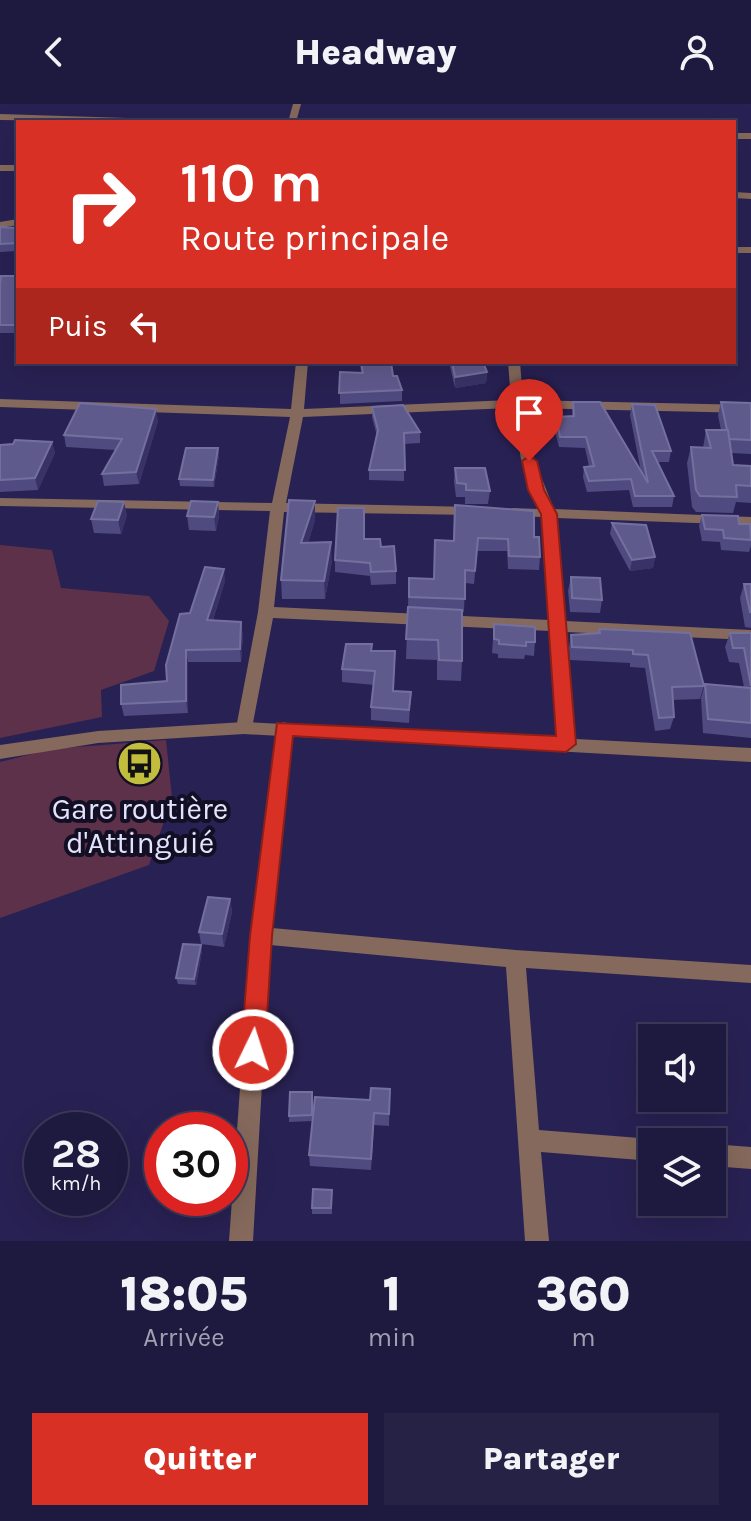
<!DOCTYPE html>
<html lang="fr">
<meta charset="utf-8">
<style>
:root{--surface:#1e193e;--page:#262245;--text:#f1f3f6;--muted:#a1a0b0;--line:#3c3858;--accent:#d93025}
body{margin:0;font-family:Karla,sans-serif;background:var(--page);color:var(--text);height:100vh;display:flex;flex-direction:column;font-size:30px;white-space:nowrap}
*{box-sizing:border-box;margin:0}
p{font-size:26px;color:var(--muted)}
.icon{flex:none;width:44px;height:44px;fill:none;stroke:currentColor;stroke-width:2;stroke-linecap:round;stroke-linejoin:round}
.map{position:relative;height:1137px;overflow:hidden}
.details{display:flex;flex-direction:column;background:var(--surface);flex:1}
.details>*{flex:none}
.banner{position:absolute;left:16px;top:16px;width:720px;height:244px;border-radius:0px;box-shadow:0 8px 32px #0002,0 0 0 2px var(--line);background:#d93025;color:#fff;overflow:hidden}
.controls{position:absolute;left:638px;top:920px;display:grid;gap:16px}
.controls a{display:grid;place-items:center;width:88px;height:88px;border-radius:0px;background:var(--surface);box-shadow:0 8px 32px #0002,0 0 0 2px var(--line);font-size:40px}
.speed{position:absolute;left:24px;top:1008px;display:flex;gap:16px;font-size:40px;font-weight:700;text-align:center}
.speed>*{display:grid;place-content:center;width:104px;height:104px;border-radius:50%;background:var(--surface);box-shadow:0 8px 32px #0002,0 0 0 2px var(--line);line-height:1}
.speed small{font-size:20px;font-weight:400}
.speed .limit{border:12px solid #d22;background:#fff;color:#111}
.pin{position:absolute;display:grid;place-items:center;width:68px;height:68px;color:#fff;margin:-82px -34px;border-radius:50% 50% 50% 0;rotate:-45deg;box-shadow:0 0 8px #0007}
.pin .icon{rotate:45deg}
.me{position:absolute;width:88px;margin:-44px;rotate:4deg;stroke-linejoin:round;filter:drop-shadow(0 0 6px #0008)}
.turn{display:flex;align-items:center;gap:28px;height:168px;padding:0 32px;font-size:36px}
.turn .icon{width:104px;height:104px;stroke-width:2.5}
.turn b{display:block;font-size:56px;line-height:68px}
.then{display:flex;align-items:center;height:76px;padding:0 32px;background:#0003;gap:16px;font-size:30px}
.eta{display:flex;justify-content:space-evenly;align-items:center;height:136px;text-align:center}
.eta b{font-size:48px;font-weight:800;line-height:56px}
.cta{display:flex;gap:16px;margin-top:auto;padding:16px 32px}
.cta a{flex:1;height:92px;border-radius:0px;background:var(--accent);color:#fff;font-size:32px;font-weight:800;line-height:92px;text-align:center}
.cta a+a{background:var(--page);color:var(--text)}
header{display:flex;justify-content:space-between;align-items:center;height:104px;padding:0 32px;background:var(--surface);font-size:36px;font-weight:800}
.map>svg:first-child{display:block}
.green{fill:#5c3149}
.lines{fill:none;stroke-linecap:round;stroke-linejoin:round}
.minor{fill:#85695c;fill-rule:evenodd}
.tertiary{fill:#85695c;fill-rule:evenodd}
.wall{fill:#4f4a7f}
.shaded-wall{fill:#393267}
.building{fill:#5f5a8c;stroke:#74709e;stroke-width:2}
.route{fill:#d93025;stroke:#8d1f18;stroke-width:2}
.labels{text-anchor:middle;stroke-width:8;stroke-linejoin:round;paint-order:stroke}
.poi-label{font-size:30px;fill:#e4e3fd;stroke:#120f25}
</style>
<header><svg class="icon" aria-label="back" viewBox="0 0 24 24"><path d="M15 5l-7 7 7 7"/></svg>Headway<svg class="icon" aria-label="person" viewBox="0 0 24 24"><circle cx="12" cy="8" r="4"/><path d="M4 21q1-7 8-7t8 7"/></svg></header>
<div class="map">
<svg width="751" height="1137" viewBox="0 0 751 1137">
<rect width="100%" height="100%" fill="#282153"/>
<g class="green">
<polygon points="0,441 52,446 61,484 149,492 169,517 154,567 101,586 102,613 0,634"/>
<polygon points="166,636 172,694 149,761 0,814 0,658 51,645"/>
</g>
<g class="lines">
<g class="minor">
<polygon points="293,0 301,0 296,18 288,18"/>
<polygon points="0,10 160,15 164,18 0,16"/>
<rect x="734" y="29" width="17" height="6"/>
<rect x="0" y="61" width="18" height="6"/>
<polygon points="734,88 751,89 751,95 734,94"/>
<polygon points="18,115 18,121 0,124 0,118"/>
<rect x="734" y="143" width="17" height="6"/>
<path d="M296 258H308L304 305 511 296 508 258H520L523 296 751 301V309L524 304 534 355 554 405 751 413V421L556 414 565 517 751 526V536L565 528 574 640 572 645H560L558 640 550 527 273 514 252 624 250 628H238L236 624 258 508 270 407 0 402V394L272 399 290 313 0 303V295L291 305ZM512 304 521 355 539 405 513 404 506 408 513 412 542 413 549 516 274 503 284 408 474 411 481 407 474 403 286 399 303 313Z"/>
<polygon points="284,618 290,620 292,624 272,824 515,846 751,861 751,879 526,864 539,1026 652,1035 660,1038 652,1038 652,1057 541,1048 549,1137 525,1137 506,863 270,841 253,1137 229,1137 251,832 276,624 278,620"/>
<polygon points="712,1040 751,1043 751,1065 712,1062"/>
</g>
<polygon class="tertiary" points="244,618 751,644 751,658 244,630 98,639 0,655 0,641 98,627"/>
</g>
<g class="wall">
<polygon points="18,121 18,147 0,148 0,123 16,124"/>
<polygon points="18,172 17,229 0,229 0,180"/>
<polygon points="360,258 391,258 393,272 402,286 402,297 340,300 340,268 361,269"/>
<polygon points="449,258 483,258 487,268 486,279 455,284"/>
<polygon points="573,298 641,368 630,311 632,300 671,347 669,358 657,358 674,392 672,403 633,403 629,386 587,388 583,373 584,363 589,362 585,344 559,343 554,323 556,313 572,312"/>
<polygon points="721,298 751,299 751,350 731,349 733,361 751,362 751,399 736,398 733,409 696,408 692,403 687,359 691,343 703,344 706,326 721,326 718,311"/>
<polygon points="372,303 420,328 420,339 404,340 404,377 369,376 369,366 377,332 372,313"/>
<polygon points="158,317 139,380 104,382 102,370 115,346 66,343 64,331"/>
<polygon points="52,338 55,349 38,386 0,388 0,341"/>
<polygon points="218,344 219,351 214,383 180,382 179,375"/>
<polygon points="455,364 490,387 488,400 465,400 465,393 456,393 454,378"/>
<polygon points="315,397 315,416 308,439 332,457 325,495 282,495 281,476"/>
<polygon points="218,398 219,412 216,427 189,426 187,412"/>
<polygon points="455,401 534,433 540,453 539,466 508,465 507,447 477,447 474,480 465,479 464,508 462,508 462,557 461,577 437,576 437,556 406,555 409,474 433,475 453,436"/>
<polygon points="127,411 121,430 94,429 91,415"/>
<polygon points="702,411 739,420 751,425 751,442 749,448 721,446 720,438 702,437 699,422"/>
<polygon points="612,419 655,453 653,464 630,467 610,430"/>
<polygon points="364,435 381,443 396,467 396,480 371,481 370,472 335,468 335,456"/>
<polygon points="571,473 602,496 600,509 570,508 568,487"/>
<polygon points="225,477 213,516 243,530 241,558 188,558 188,609 124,612 121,600 167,577 190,509"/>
<polygon points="744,480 751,480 751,524 745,523 740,494"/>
<polygon points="494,520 535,538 534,552 525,551 524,555 498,554 498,550 492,549"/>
<polygon points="599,525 704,582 700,595 673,596 674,613 670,625 655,627 645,564 630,563 630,559 570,556 569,544 571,531 599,529"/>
<polygon points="730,529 751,529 751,634 703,629 701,594 705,580 744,583 739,559 729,558 725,543"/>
<polygon points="372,540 372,547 393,587 411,588 409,619 371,616 371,603 374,581 342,578 342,565"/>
<polygon points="230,795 232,808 224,843 201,840 199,828"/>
<polygon points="201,841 202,847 196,881 178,880 176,874"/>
<polygon points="390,985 389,1022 374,1021 371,1066 310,1062 309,1051 370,996"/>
<polygon points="312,993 312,1017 289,1018 289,1012"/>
<polygon points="332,1086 332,1110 312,1110 312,1104"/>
</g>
<g class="shaded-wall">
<polygon points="18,211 18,225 17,229 15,221"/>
<polygon points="487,268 486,279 455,284 455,273"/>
<polygon points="156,305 158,317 139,380 136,368"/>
<polygon points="52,338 55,349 38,386 35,374"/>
<polygon points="218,344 219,351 214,383 213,376"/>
<polygon points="315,397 315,416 302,458 301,439"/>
<polygon points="124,398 127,411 121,430 118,416"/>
<polygon points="218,398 219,412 216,427 214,413"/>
<polygon points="331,438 332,457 325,495 324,477"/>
<polygon points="655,453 653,464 630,467 632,456"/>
<polygon points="224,465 225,477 209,528 207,516"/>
<polygon points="241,518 243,530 241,558 240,545"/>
<polygon points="186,546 188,558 188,609 186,597"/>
<polygon points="230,795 232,808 224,843 222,830"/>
<polygon points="201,841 202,847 196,881 194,875"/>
</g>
<g class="building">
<polygon points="18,121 18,139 0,140 0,123 16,124"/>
<polygon points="1,172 18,172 18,211 15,221 0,221 0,180"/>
<polygon points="361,258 391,258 393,272 397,272 402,286 339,289 340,268 363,269"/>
<polygon points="452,258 483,258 487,268 455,273"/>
<polygon points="573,298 600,298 648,379 632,300 655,301 671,347 652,347 674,392 635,392 631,375 589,377 584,363 594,362 586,333 560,333 556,313 574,312"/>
<polygon points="721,298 751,299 751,336 729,335"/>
<polygon points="80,299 156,305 136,368 102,370 122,335 64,331"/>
<polygon points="403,301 420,328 404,329 405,366 369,366 378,326 372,303"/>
<polygon points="706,326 728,326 733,361 751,362 751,382 736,381 737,393 700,392 696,386 691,343 711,344"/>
<polygon points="15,336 52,338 35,374 0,376 0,341 13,340"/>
<polygon points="186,344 218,344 213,376 179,375"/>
<polygon points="455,364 485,364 490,387 466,386 466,380 457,379"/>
<polygon points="289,396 315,397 301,439 331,438 324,477 281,476"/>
<polygon points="98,397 124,398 118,416 91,415"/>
<polygon points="191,397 218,398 214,413 187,412"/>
<polygon points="455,401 534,407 534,433 539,433 540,453 509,452 508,435 478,434 475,467 465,466 465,495 409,493 409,474 434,475 435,436 454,437"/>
<polygon points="338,404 364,404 364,435 380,435 381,443 394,442 396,467 371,468 370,459 335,456"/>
<polygon points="702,411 738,412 739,420 750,420 751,436 724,434 723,426 705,425"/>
<polygon points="612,419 646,421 655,453 632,456"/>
<polygon points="205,463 224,465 207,516 241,518 240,545 186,546 186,597 121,600 121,581 167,577 166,561 180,510 190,509"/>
<polygon points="571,473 600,474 602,496 572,494"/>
<polygon points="744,480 751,480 751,508 750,508"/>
<polygon points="408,503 462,506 462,557 439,556 438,536 406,535"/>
<polygon points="494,520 535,523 535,538 526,538 526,542 499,540 499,536 494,535"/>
<polygon points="599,525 690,529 704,582 672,583 674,613 659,614 648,551 633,550 633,546 572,543 571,531 600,529"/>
<polygon points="730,529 751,529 751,582 744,544 733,544"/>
<polygon points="346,540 372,540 371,547 395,547 393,587 411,588 409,606 371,603 375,567 342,565"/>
<polygon points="705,580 751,584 751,619 708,615"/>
<polygon points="208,793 230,795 222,830 199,828"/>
<polygon points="183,840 201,841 194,875 176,874"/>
<polygon points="371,984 390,985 389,1010 374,1009 371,1055 309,1051 315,993 370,996"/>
<polygon points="290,988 312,988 312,1011 289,1012"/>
<polygon points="313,1085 332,1086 331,1104 312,1104"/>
</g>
<polygon class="route" points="529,352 537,357 544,386 557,410 576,640 566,648 293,632 272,832 265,946 261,954 253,957 244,954 241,946 250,832 277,619 556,632 541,410 528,386 522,357"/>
<defs>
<symbol id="bus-disc" viewBox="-11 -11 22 22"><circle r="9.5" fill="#c3bd3e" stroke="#120f25"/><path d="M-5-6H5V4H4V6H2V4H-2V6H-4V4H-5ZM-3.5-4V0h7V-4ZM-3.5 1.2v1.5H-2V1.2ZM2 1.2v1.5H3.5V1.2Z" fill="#111"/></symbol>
</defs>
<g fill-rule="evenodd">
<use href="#bus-disc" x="114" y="634" width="51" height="51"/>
</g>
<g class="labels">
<g class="poi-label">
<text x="140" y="715">Gare routière<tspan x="140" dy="34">d'Attinguié</tspan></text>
</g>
</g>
</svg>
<div class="controls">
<a><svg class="icon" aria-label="sound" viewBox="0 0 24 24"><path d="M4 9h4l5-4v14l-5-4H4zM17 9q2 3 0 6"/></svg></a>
<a><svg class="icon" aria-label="layers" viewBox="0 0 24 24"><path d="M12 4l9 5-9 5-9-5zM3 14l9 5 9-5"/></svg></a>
</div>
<div class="speed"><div>28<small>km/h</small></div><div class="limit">30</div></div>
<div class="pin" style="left:529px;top:357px;background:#d93025"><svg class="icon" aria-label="arrive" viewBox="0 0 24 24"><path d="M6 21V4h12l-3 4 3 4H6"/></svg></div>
<svg class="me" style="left:253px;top:946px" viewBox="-20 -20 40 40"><circle r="17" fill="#d93025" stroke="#fff" stroke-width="3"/><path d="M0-11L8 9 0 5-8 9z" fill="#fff"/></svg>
<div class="banner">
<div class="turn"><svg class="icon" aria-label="right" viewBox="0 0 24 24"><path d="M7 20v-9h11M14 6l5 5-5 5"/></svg><div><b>110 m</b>Route principale</div></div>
<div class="then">Puis<svg class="icon" aria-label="left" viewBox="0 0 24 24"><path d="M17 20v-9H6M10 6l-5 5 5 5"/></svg></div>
</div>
</div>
<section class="details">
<div class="eta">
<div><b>18:05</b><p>Arrivée</p></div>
<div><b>1</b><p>min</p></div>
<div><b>360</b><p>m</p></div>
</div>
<div class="cta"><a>Quitter</a><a>Partager</a></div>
</section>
